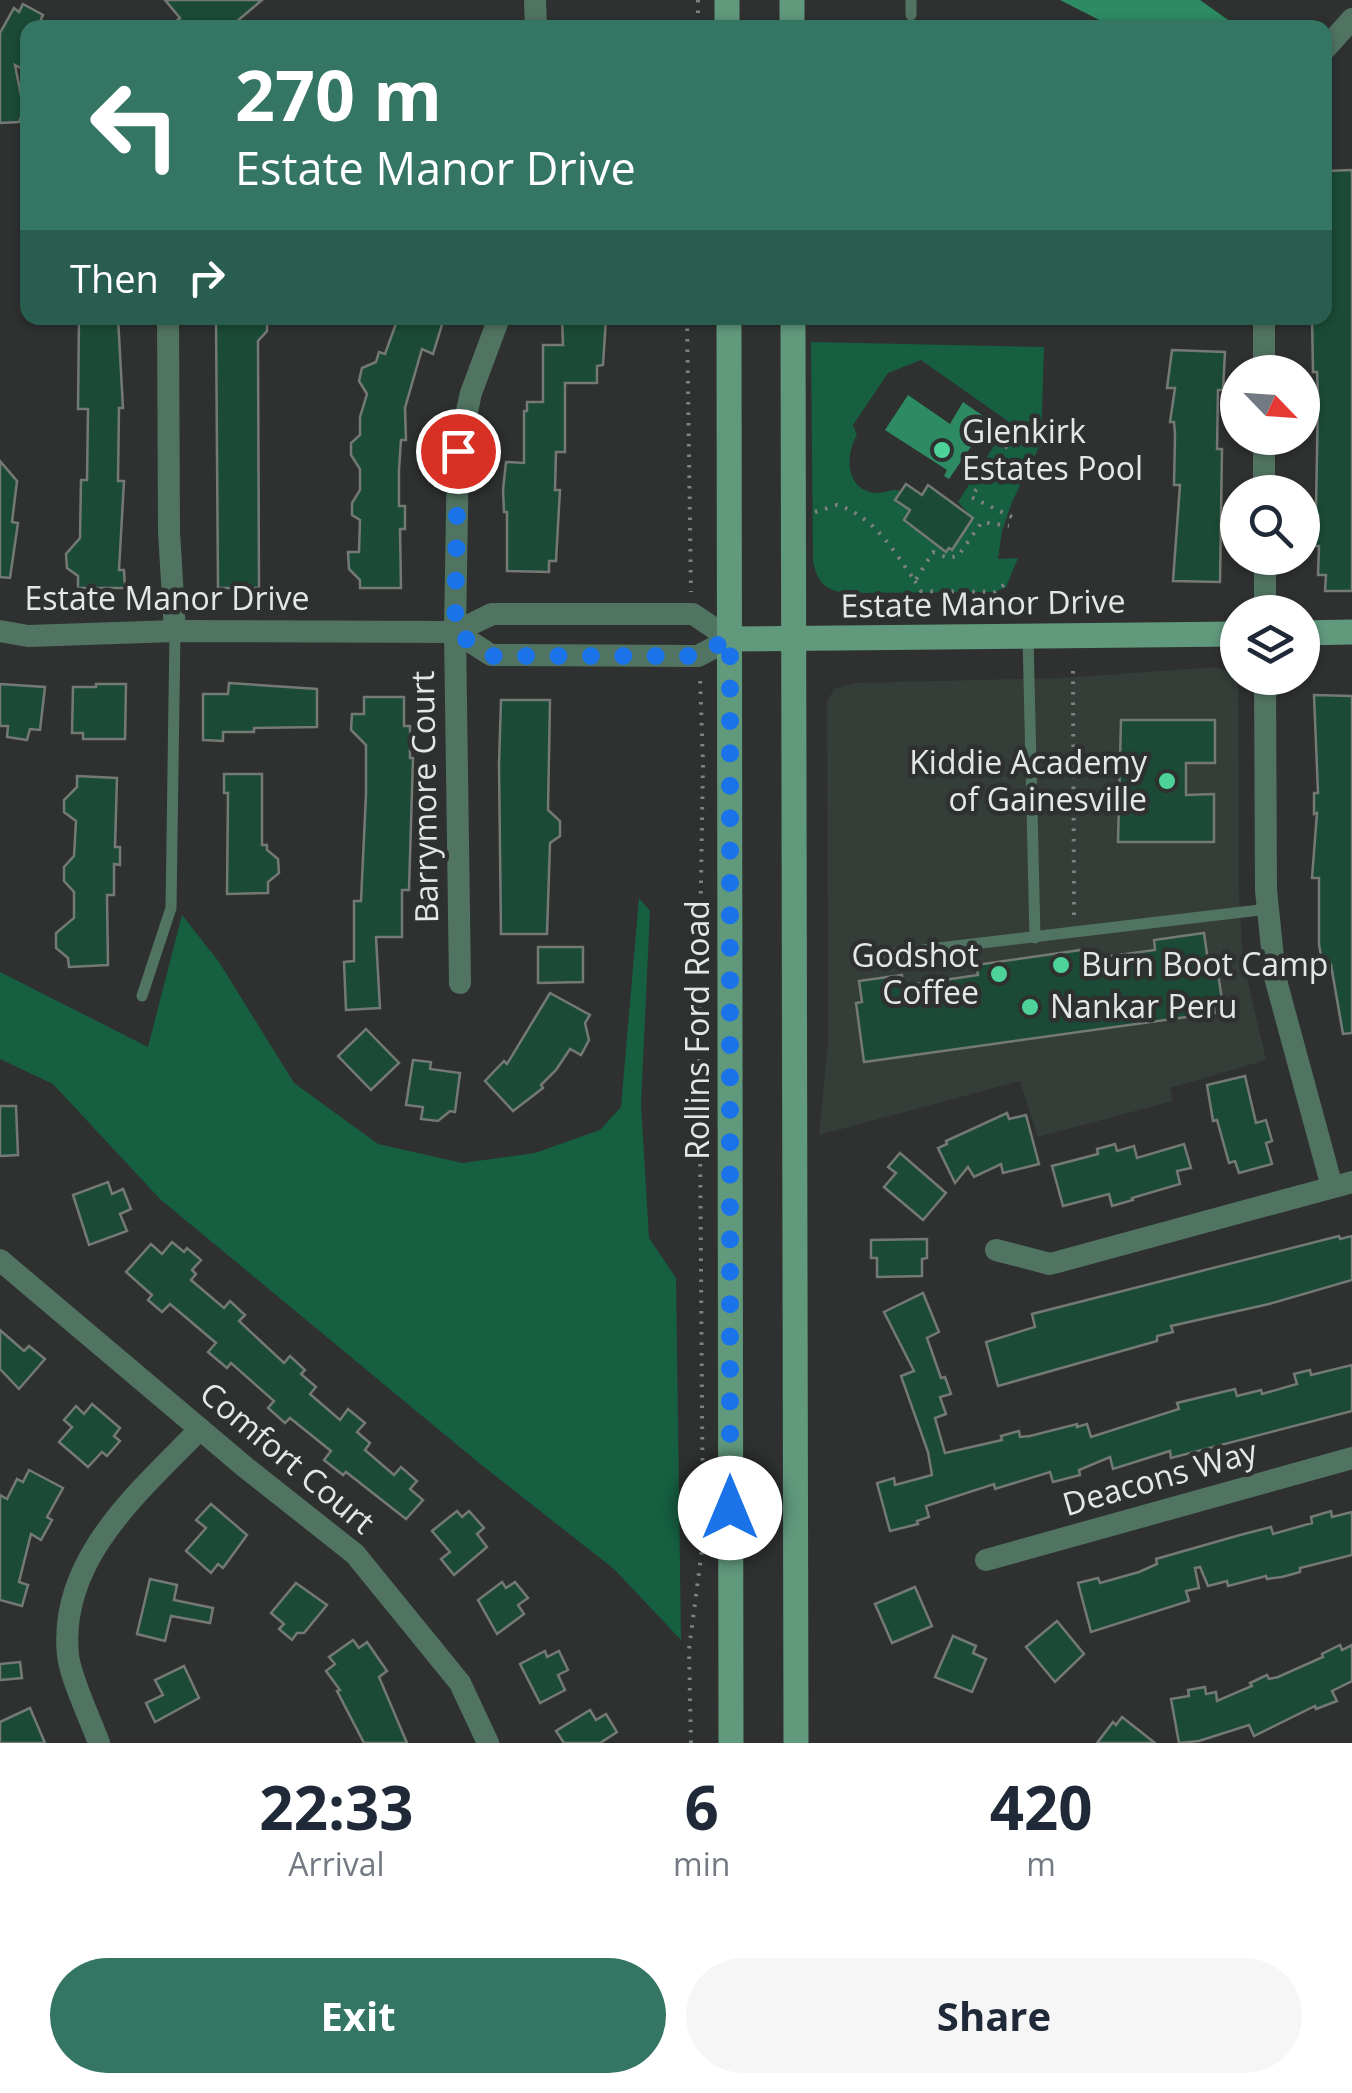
<!DOCTYPE html>
<style>
:root{--surface:#fff;--page:#f6f6f7;--text:#1f2937;--muted:#747a83;--accent:#347564}
body{margin:0;font-family:"Open Sans",sans-serif;background:var(--page);color:var(--text);height:100vh;display:flex;flex-direction:column;font-size:38px;white-space:nowrap}
*{box-sizing:border-box;margin:0}
p{font-size:32px;color:var(--muted)}
.icon{flex:none;width:55px;height:55px;fill:none;stroke:currentColor;stroke-width:2;stroke-linecap:round;stroke-linejoin:round}
.map{position:relative;height:1743px;overflow:hidden}
.panel{display:flex;flex-direction:column;background:var(--surface);flex:1}
.panel>*{flex:none}
.guide{position:absolute;left:20px;top:20px;width:1312px;height:305px;border-radius:20px;box-shadow:0 2px 8px #0004;background:#347564;color:#fff;overflow:hidden}
.needle{width:65px;rotate:115deg}
.buttons{position:absolute;left:1220px;top:355px;display:grid;gap:20px}
.buttons a{display:grid;place-items:center;width:100px;height:100px;border-radius:50%;background:var(--surface);box-shadow:0 2px 8px #0004;font-size:50px}
.pin{position:absolute;display:grid;place-items:center;width:85px;height:85px;color:#fff;margin:-42px;border:5px solid #fff;border-radius:50%;box-shadow:0 2px 10px #0007}
.me{position:absolute;width:110px;margin:-55px;rotate:0deg;stroke-linejoin:round;filter:drop-shadow(0 0 8px #0008)}
.turn{display:flex;align-items:center;gap:35px;height:210px;padding:0 50px;font-size:45px}
.turn .icon{width:130px;height:130px;stroke-width:2.5}
.turn b{display:block;font-size:70px;line-height:85px}
.then{display:flex;align-items:center;height:95px;padding:0 50px;background:#0003;gap:20px;font-size:38px}
.eta{display:flex;justify-content:space-evenly;align-items:center;height:170px;text-align:center}
.eta b{font-size:60px;font-weight:700;line-height:70px}
.cta{display:flex;gap:20px;margin-top:auto;padding:20px 50px}
.cta a{flex:1;height:115px;border-radius:60px;background:var(--accent);color:#fff;font-size:40px;font-weight:700;line-height:115px;text-align:center}
.cta a+a{background:var(--page);color:var(--text)}
.map>svg:first-child{display:block}
.built{fill:#343d38}
.green{fill:#165f41;fill-rule:evenodd}
.water{fill:#2c8b63}
.building{fill:#1b4b36;stroke:#757976;stroke-width:2.5}
.lines{fill:none;stroke-linecap:round;stroke-linejoin:round}
.path{stroke:#7f8281;stroke-width:4;stroke-dasharray:2.5 8;stroke-linecap:butt}
.lane{stroke:#517462;stroke-width:11}
.street{stroke:#517462;stroke-width:22}
.secondary{stroke:#61997d;stroke-width:25}
.route{stroke:#1a73e8;stroke-width:18;stroke-dasharray:0 32.4}
.poi-dot{fill:#4dd39a;stroke:#2e3130;stroke-width:4}
.labels{text-anchor:middle;stroke-width:9;stroke-linejoin:round;paint-order:stroke}
.poi-label{font-size:32px;fill:#e5e7e6;stroke:#2e3130;text-anchor:start}
.street-label{font-size:32px;fill:#e5e7e6;stroke:#2e3130}
</style>
<div class="map">
<svg width="1352" height="1743" viewBox="0 0 1352 1743">
<rect width="100%" height="100%" fill="#2e3130"/>
<polygon class="built" points="1217,667 1229,672 1238,684 1239,893 1243,960 1266,1060 1170,1088 1173,1101 1038,1137 1020,1081 819,1135 828,1040 827,702 834,689 853,683 1061,678"/>
<g class="green">
<path d="M811 342 1044 347 1041 443 1012 502 1002 531 998 559 1018 558 1006 587 995 592 845 593C824 590 817 581 813 561ZM921 360 1009 422 958 502 973 518 952 550 949 548 946 552 930 541 934 535 904 520 910 510 895 500 901 491C891 488 887 493 877 493 845 491 845 455 857 435L853 425 888 373Z"/>
<polygon points="639,898 650,911 641,1104 649,1238 676,1278 681,1640 614,1569 479,1463 160,1199 53,1084 0,1059 0,972 148,1047 182,915 219,962 294,1083 378,1144 462,1163 535,1153 600,1130 621,1107"/>
</g>
<g class="water">
<polygon points="1060,0 1200,0 1238,27 1113,27"/>
<polygon points="908,395 950,424 963,402 989,420 949,479 944,476 947,470 885,430"/>
</g>
<g class="building">
<polygon points="165,0 262,0 229,28 168,28 180,18"/>
<polygon points="23,4 43,15 37,28 28,28 28,72 15,65 24,110 19,122 0,123 0,33 14,8 19,12"/>
<polygon points="1352,170 1352,591 1325,591 1326,575 1318,575 1319,546 1312,546 1311,507 1316,507 1318,398 1317,372 1313,372 1312,318 1325,318 1325,171"/>
<polygon points="79,318 118,318 123,408 119,408 118,481 124,481 119,570 124,570 125,588 78,588 78,576 67,568 66,554 80,538 81,480 87,480 88,409 78,409"/>
<polygon points="216,318 267,318 267,331 258,341 259,588 218,588"/>
<polygon points="398,318 444,318 433,354 422,349 405,408 406,440 401,440 399,470 399,506 405,506 405,529 400,529 401,588 360,588 360,580 349,569 348,552 359,552 360,520 352,515 352,503 360,490 360,469 351,455 351,443 360,435 360,417 367,394 359,381 362,368 376,362 379,352 385,354"/>
<polygon points="562,318 606,318 603,365 597,366 597,383 565,383 565,452 556,452 555,490 560,490 556,561 549,561 549,572 507,571 507,512 504,512 503,490 506,462 524,463 524,411 527,411 527,402 543,402 543,345 563,345"/>
<polygon points="1172,350 1225,352 1223,390 1218,390 1217,449 1222,449 1220,582 1173,581 1180,485 1174,485 1175,435 1174,422 1170,422 1175,388 1167,388"/>
<polygon points="0,461 17,481 12,522 18,523 10,578 0,577"/>
<polygon points="906,484 922,495 928,485 973,518 952,550 949,548 946,552 904,520 910,510 895,500"/>
<polygon points="229,683 317,689 317,727 254,728 254,732 223,732 223,741 203,740 203,694 228,694"/>
<polygon points="0,684 45,687 40,730 30,729 27,740 7,737 8,726 0,726"/>
<polygon points="96,684 126,684 125,739 83,739 83,733 72,733 73,687 96,687"/>
<polygon points="1314,695 1352,696 1352,1033 1343,1034 1331,965 1323,966 1319,945 1319,878 1312,878 1317,813 1314,814 1314,793 1318,793"/>
<polygon points="364,697 404,697 404,726 410,726 410,758 413,758 409,890 402,890 402,937 376,937 380,1008 346,1010 344,962 354,961 354,901 361,901 366,794 366,745 351,730 352,714 364,714"/>
<polygon points="501,700 550,700 548,810 560,821 560,836 550,843 547,934 501,934 499,765"/>
<polygon points="1121,720 1215,720 1215,763 1186,763 1186,795 1214,794 1214,842 1118,842"/>
<polygon points="224,774 262,774 262,845 267,845 267,850 278,859 279,873 268,882 268,893 227,894 228,793 224,793"/>
<polygon points="77,776 117,778 115,847 120,847 120,865 114,864 114,895 107,895 108,965 69,967 68,958 56,948 56,933 74,918 74,892 64,881 64,867 74,856 76,821 64,812 64,800 77,787"/>
<polygon points="1204,933 1210,975 1218,973 1222,1000 1213,1001 1215,1013 864,1062 856,1003 862,1002 859,981 902,975 903,986 978,975 976,965 1081,950 1082,960 1155,950 1154,940"/>
<polygon points="538,947 583,947 583,982 538,983"/>
<polygon points="550,993 590,1015 585,1023 589,1040 581,1055 570,1049 556,1070 541,1085 543,1088 513,1111 485,1081 504,1061 507,1064"/>
<polygon points="366,1029 399,1063 371,1090 338,1056"/>
<polygon points="413,1060 431,1062 430,1069 460,1073 455,1112 450,1111 438,1121 421,1119 423,1107 406,1105"/>
<polygon points="1245,1076 1256,1123 1266,1120 1272,1141 1266,1143 1272,1164 1239,1173 1235,1161 1229,1163 1217,1120 1213,1121 1207,1085"/>
<polygon points="0,1106 16,1106 18,1155 0,1156"/>
<polygon points="1007,1113 1009,1119 1026,1115 1039,1164 1003,1173 1001,1164 974,1177 968,1167 955,1183 938,1148 947,1144 946,1141"/>
<polygon points="1115,1144 1117,1151 1134,1146 1137,1158 1184,1144 1191,1168 1177,1171 1180,1184 1132,1198 1133,1200 1112,1206 1109,1194 1063,1206 1052,1166 1098,1154 1097,1149"/>
<polygon points="900,1153 946,1193 923,1220 884,1187 896,1173 888,1167"/>
<polygon points="108,1182 112,1194 123,1189 131,1209 120,1214 127,1231 89,1245 73,1195"/>
<polygon points="1339,1236 1340,1239 1352,1236 1352,1280 1269,1304 1171,1326 1173,1332 1157,1336 1157,1341 998,1386 986,1342 1035,1327 1032,1314"/>
<polygon points="927,1239 927,1258 922,1259 922,1276 877,1277 877,1258 871,1258 871,1240"/>
<polygon points="172,1242 184,1252 187,1248 201,1260 192,1270 196,1274 191,1280 224,1308 230,1301 245,1315 239,1321 284,1363 290,1356 305,1370 301,1374 316,1387 310,1394 340,1420 348,1409 365,1423 357,1432 370,1443 365,1450 394,1475 401,1467 417,1481 410,1489 423,1500 406,1519 346,1472 343,1475 324,1460 331,1451 290,1418 285,1423 268,1408 274,1401 231,1363 227,1368 208,1352 216,1343 170,1304 162,1312 148,1300 152,1295 126,1272 151,1244 162,1254"/>
<polygon points="923,1293 939,1332 927,1338 941,1378 945,1377 951,1394 940,1397 946,1414 935,1418 945,1453 1002,1440 1001,1436 1019,1431 1020,1437 1030,1436 1077,1424 1077,1427 1087,1424 1091,1437 1179,1409 1177,1403 1235,1389 1237,1396 1261,1390 1262,1394 1297,1384 1294,1374 1310,1370 1311,1375 1352,1365 1352,1411 1171,1458 1170,1451 1113,1469 1110,1457 1079,1470 1080,1475 1053,1482 1050,1472 995,1489 994,1484 926,1506 929,1517 917,1521 918,1524 890,1531 877,1483 894,1478 895,1485 932,1475 928,1452 901,1376 914,1371 884,1312"/>
<polygon points="0,1330 24,1351 29,1346 45,1359 19,1389 0,1369"/>
<polygon points="92,1404 120,1428 114,1436 120,1441 107,1456 102,1452 88,1467 59,1442 72,1427 64,1420 76,1406 84,1414"/>
<polygon points="29,1470 63,1488 47,1517 52,1520 41,1540 31,1534 19,1582 28,1585 22,1606 0,1600 0,1495 7,1499 17,1479 23,1482"/>
<polygon points="211,1504 247,1535 223,1568 218,1564 211,1573 186,1551 206,1528 196,1520"/>
<polygon points="457,1511 462,1517 469,1511 484,1528 477,1534 487,1547 454,1575 441,1559 450,1552 432,1531"/>
<polygon points="1331,1511 1332,1517 1352,1512 1352,1555 1300,1568 1300,1572 1282,1577 1267,1579 1266,1576 1228,1586 1227,1581 1208,1586 1200,1567 1195,1568 1199,1588 1186,1591 1189,1601 1091,1632 1078,1583 1098,1578 1100,1583 1139,1572 1157,1564 1156,1559 1240,1535 1271,1527 1273,1534 1312,1523 1311,1517"/>
<polygon points="150,1579 177,1585 174,1600 213,1608 210,1623 171,1616 165,1641 137,1634"/>
<polygon points="502,1582 506,1588 515,1582 528,1598 518,1605 524,1614 497,1634 478,1600"/>
<polygon points="296,1583 327,1605 304,1633 297,1633 292,1640 279,1629 284,1624 271,1613"/>
<polygon points="915,1587 932,1626 892,1643 875,1604"/>
<polygon points="1057,1621 1084,1654 1055,1682 1026,1647"/>
<polygon points="953,1636 976,1646 973,1653 986,1659 972,1692 935,1677"/>
<polygon points="353,1640 359,1648 367,1642 387,1671 379,1677 407,1743 364,1743 337,1691 340,1690 326,1671 335,1664 329,1657"/>
<polygon points="1340,1645 1342,1650 1352,1645 1352,1681 1332,1691 1337,1701 1316,1709 1315,1706 1254,1736 1249,1725 1199,1741 1179,1743 1171,1699 1189,1696 1188,1690 1205,1687 1206,1694 1216,1692 1217,1701 1252,1686 1250,1683 1267,1675 1269,1679 1278,1677 1323,1657 1322,1654"/>
<polygon points="545,1651 547,1657 559,1651 568,1670 558,1675 565,1690 540,1703 520,1664"/>
<polygon points="20,1662 22,1678 0,1680 0,1664"/>
<polygon points="184,1666 199,1698 155,1722 146,1703 163,1695 155,1680"/>
<polygon points="30,1708 45,1743 0,1743 0,1722"/>
<polygon points="590,1710 596,1720 606,1714 617,1732 600,1743 564,1743 556,1731"/>
<polygon points="1122,1717 1155,1743 1097,1743 1113,1722 1116,1725"/>
</g>
<g class="lines">
<g class="path">
<polyline points="698,0 698,28"/>
<polyline points="687,318 691,592"/>
<path d="M815 512 837 505C875 517 893 550 915 581L933 552 948 558 958 556 982 522 1009 526"/>
<polyline points="1012,517 971,497 1012,438 1046,445"/>
<polyline points="915,581 921,591 995,592 1010,580"/>
<polyline points="1073,671 1074,917"/>
<polyline points="691,1743 689,1649 703,1542 699,997 703,764 700,676"/>
</g>
<g class="lane">
<polyline points="911,0 911,15"/>
<polyline points="1028,636 1035,938"/>
<polyline points="888,954 1268,909"/>
<polyline points="142,996 171,908 175,631"/>
</g>
<g class="street">
<polyline points="535,0 536,28"/>
<polyline points="1325,49 1352,19"/>
<polyline points="168,318 169,532 175,631"/>
<polyline points="1264,372 1264,318"/>
<polyline points="1264,438 1264,492"/>
<polyline points="1265,558 1265,612"/>
<polyline points="0,631 28,636 175,631 455,632 492,614 693,614 730,639 698,656 491,655 455,632"/>
<polyline points="1265,678 1266,890 1275,977 1332,1187"/>
<polyline points="460,983 455,632 458,451 471,393 499,318"/>
<polyline points="996,1250 1050,1264 1352,1182"/>
<polyline points="0,1260 245,1467 355,1554 460,1683 488,1743"/>
<polyline points="986,1560 1352,1458"/>
<path d="M99 1743C91 1721 70 1677 68 1655 58 1559 141 1490 200 1429"/>
</g>
<g class="secondary">
<polyline points="727,0 727,28"/>
<polyline points="792,0 792,28"/>
<polyline points="729,318 731,1743"/>
<polyline points="793,318 796,1743"/>
<polyline points="1302,633 1352,632"/>
<polyline points="730,639 1238,634"/>
</g>
</g>
<g class="lines">
<polyline class="route" points="458,451 455,632 492,656 698,656 730,638 730,1508"/>
</g>
<g class="poi-dot">
<circle cx="942" cy="450" r="10"/>
<circle cx="1167" cy="781" r="10"/>
<circle cx="1061" cy="965" r="10"/>
<circle cx="999" cy="974" r="10"/>
<circle cx="1030" cy="1007" r="10"/>
</g>
<g class="labels">
<g class="poi-label">
<text x="962" y="443">Glenkirk<tspan x="962" dy="37">Estates Pool</tspan></text>
<text x="1147" y="774" text-anchor="end">Kiddie Academy<tspan x="1147" dy="37">of Gainesville</tspan></text>
<text x="979" y="967" text-anchor="end">Godshot<tspan x="979" dy="37">Coffee</tspan></text>
<text x="1081" y="976">Burn Boot Camp</text>
<text x="1050" y="1018">Nankar Peru</text>
</g>
<g class="street-label">
<text x="167" y="610">Estate Manor Drive</text>
<text transform="translate(983 604) rotate(-1)" y="11">Estate Manor Drive</text>
<text transform="translate(425 797) rotate(-91)" y="11">Barrymore Court</text>
<text transform="translate(698 1030) rotate(-90)" y="11">Rollins Ford Road</text>
<text transform="translate(287 1458) rotate(40)" y="11">Comfort Court</text>
<text transform="translate(1160 1478) rotate(-16)" y="11">Deacons Way</text>
</g>
</g>
</svg>
<div class="buttons">
<a><svg class="needle" viewBox="-14 -14 28 28"><path d="M0-13l5 13h-10z" fill="#e53935"/><path d="M0 13l5-13h-10z" fill="#747a83"/></svg></a>
<a><svg class="icon" aria-label="search" viewBox="0 0 24 24"><circle cx="10" cy="10" r="6"/><path d="M15 15l6 6"/></svg></a>
<a><svg class="icon" aria-label="layers" viewBox="0 0 24 24"><path d="M12 4l9 5-9 5-9-5zM3 14l9 5 9-5"/></svg></a>
</div>
<div class="pin" style="left:458px;top:451px;background:#d93025"><svg class="icon" aria-label="arrive" viewBox="0 0 24 24"><path d="M6 21V4h12l-3 4 3 4H6"/></svg></div>
<svg class="me" style="left:730px;top:1508px" viewBox="-20 -20 40 40"><circle r="19" fill="#fff"/><path d="M0-13L10 11 0 6-10 11z" fill="#1a73e8"/></svg>
<div class="guide">
<div class="turn"><svg class="icon" aria-label="left" viewBox="0 0 24 24"><path d="M17 20v-9H6M10 6l-5 5 5 5"/></svg><div><b>270 m</b>Estate Manor Drive</div></div>
<div class="then">Then<svg class="icon" aria-label="right" viewBox="0 0 24 24"><path d="M7 20v-9h11M14 6l5 5-5 5"/></svg></div>
</div>
</div>
<section class="panel">
<div class="eta">
<div><b>22:33</b><p>Arrival</p></div>
<div><b>6</b><p>min</p></div>
<div><b>420</b><p>m</p></div>
</div>
<div class="cta"><a>Exit</a><a>Share</a></div>
</section>
